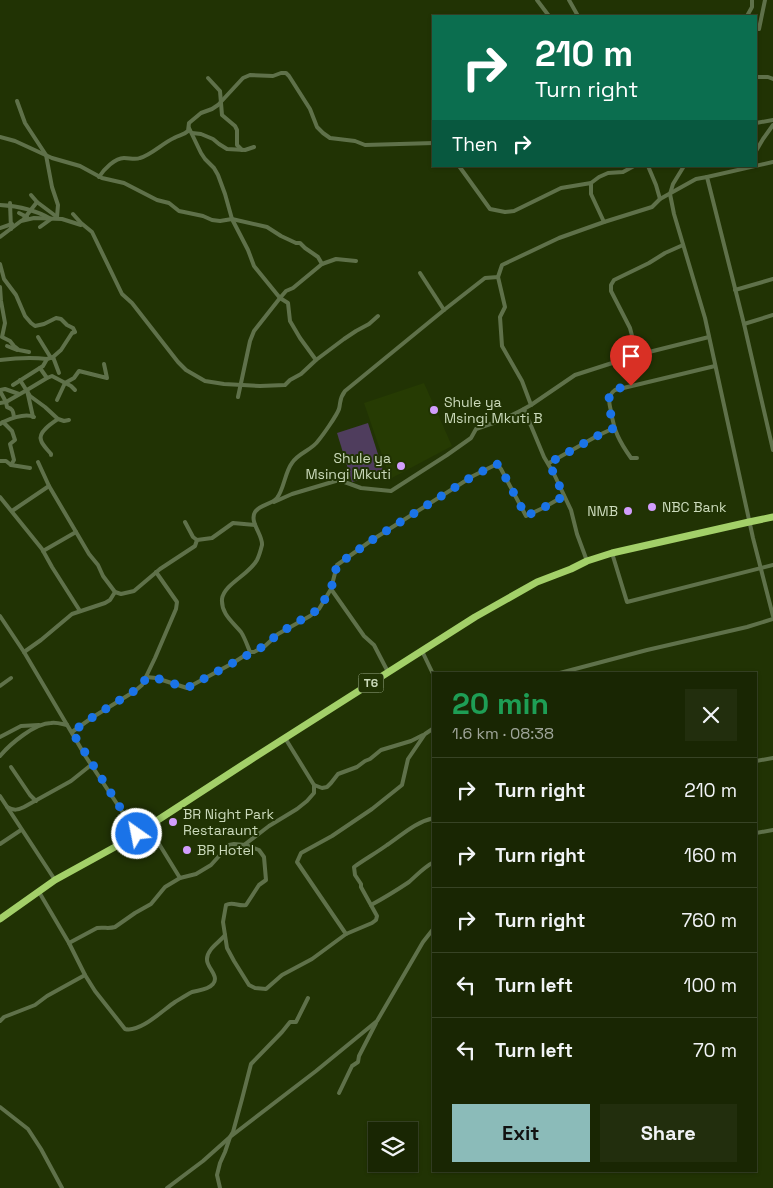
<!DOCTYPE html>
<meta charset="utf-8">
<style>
:root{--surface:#192603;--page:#222e0d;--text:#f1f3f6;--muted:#9fa59a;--line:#374325;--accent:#8bbbb9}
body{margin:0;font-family:"Space Grotesk",sans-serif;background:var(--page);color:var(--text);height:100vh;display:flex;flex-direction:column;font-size:19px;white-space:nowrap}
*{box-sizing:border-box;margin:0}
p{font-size:16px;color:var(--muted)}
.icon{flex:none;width:28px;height:28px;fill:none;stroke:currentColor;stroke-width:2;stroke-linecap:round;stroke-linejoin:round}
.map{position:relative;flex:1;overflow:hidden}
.sheet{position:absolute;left:432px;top:672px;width:325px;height:500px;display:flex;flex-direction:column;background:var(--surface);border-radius:0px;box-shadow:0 1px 4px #0004,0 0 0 1px var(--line)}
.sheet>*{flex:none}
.guide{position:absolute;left:432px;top:15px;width:325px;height:152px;border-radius:0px;box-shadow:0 1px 4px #0004,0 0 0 1px var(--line);background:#0b6e4f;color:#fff;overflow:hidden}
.tools{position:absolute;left:368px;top:1122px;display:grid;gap:10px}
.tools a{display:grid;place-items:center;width:50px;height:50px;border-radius:0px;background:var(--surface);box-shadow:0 1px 4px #0004,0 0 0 1px var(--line);font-size:25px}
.pin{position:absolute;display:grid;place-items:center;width:42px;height:42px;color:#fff;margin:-51px -21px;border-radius:50% 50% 50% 0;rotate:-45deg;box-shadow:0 0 5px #0007}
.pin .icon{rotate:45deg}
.me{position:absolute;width:55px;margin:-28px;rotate:327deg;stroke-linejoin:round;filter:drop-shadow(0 0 4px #0008)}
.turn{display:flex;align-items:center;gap:18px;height:105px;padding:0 20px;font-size:22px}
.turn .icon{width:65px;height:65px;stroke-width:2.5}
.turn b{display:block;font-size:35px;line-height:42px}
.then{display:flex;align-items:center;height:48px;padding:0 20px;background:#0003;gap:10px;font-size:19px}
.round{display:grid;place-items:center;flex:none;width:52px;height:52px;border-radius:0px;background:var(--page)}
.headline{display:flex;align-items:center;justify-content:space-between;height:85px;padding:0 20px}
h1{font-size:30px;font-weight:600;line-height:38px;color:#1e9e55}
.action{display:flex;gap:10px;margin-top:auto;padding:10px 20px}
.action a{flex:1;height:58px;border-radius:0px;background:var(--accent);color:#111;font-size:20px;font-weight:600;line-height:58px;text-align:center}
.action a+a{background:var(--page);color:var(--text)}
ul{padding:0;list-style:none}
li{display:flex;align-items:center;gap:15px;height:65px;padding:0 20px;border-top:1px solid var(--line)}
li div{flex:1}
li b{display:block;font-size:19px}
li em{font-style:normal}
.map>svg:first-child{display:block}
.built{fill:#263b03}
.pitch{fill:#4f3d5d}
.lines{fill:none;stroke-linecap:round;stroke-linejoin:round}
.street{stroke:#5f714a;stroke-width:4}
.highway{stroke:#a3d069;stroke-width:7}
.route{stroke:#1a73e8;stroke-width:9;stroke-dasharray:0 16.2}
.poi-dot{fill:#d29dfd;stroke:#213304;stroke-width:2}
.labels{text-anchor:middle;stroke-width:4;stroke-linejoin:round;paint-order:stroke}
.shield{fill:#213304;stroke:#98a884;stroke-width:1}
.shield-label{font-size:12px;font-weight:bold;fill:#cbdabb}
.poi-label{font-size:14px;fill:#cbdabb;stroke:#213304;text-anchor:start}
</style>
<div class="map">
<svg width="773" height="1188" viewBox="0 0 773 1188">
<rect width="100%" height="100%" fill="#213304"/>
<polygon class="built" points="424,383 452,446 390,479 364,403"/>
<polygon class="pitch" points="368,423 384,473 352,482 337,433"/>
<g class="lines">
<g class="street">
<polyline points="537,0 549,16"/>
<polyline points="569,0 578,16"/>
<polyline points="747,16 752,7 752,0"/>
<polyline points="759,29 765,0"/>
<polyline points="756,77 768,77 773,79"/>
<polyline points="208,78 220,91 222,115 235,126 237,130 237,145 242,150"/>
<polyline points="17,101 25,123 46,155 52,187 58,205 57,217"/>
<polyline points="756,123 773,120"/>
<polyline points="189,128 201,153 205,159 214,168 218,175 225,194 232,219 248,250 254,266 280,298 288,303 290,321 300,338 316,360"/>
<polyline points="192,133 201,134 213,139 219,144 227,149 245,150 254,147"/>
<polyline points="0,137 15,141 52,158 80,166 102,178 124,183 157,200 169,203 179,211 184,212 203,216 212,220 220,221 232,219 267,227 281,236 296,243 300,243 305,248 318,257 322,264"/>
<polyline points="756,151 763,139 773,125"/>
<polyline points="773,162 707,177 744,324 773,450"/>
<polyline points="459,166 490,209 505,212 514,211 561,188 591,183 591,194 604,222"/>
<polyline points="648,166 656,185 660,199"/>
<polyline points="684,166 673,184 670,194 674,214 705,318 753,538 773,616"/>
<path d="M99 177C104 169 115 158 124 158 130 158 135 160 140 158 151 155 163 143 174 138 179 135 184 135 188 131L189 123 201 113 212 109 218 105 243 78 250 75 273 76 281 73H286L289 76 310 109 317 127 323 133 330 138 355 141 365 145 434 143"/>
<polyline points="591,183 599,177 608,173 623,172 634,166"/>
<polyline points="31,195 37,202 57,217"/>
<polyline points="10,203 11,229"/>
<path d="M0 205C17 206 36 210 51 219L40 227"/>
<polyline points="19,213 27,217"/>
<polyline points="73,214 81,223 92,232 122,294 132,303 178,362 186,370 205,381 224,384 260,386 285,385 290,380 301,374 316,360 344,339 356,331 369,324 378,316"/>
<polyline points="23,220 37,202"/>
<polyline points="0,228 12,224"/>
<polyline points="0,237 21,221 34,218 62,219 81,225"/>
<polyline points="0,264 4,279 16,295 25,316 31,323 35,326 44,324 56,318 61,319 67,325 73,328 75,332 72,333 61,350 53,357 47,359 43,366 13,385"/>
<polyline points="420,273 444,310"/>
<polyline points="0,287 1,301 5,323 2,337 10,341 14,346 19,350 29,352"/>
<polyline points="735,290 773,279"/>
<polyline points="744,324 773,315"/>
<polyline points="38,337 51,358"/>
<polyline points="7,346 17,350"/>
<polyline points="637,355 630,328 611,291 611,285 614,280 649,263 665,253 683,245"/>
<polyline points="53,357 59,373"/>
<path d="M0 360C16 358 31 357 47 359"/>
<polyline points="47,378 52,376 71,386 75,390"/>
<polyline points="20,380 30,396 45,407 58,419 64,421 69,420"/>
<polyline points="0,390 5,389 19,394"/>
<polyline points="27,390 47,378 40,368"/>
<path d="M0 391 6 402 7 407C13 409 13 411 14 417"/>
<polyline points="238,397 250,341 254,331 280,298 286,291 293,288 322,264 336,259 356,261"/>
<polyline points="57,400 65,383 74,378 79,371 107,378 104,364"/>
<polyline points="0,403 6,402 27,390 33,417"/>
<polyline points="531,405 575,375 637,355 709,337"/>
<polyline points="524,409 544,457 554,474 571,510 577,534 587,561"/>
<path d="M3 422C12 418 25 413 34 417"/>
<polyline points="0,424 3,422 12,431 15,440 10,444 14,460 11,465"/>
<path d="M51 455V454C48 450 42 445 41 440 38 432 52 423 58 419"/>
<path d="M637 458H631C619 441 614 431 611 411 609 403 607 396 615 390L715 366"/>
<polyline points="0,461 6,461 11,465 30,468"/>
<polyline points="38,462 49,486 89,554 98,565 103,576 115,592 121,594 134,591 160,569 195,546 197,540"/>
<polyline points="549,463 597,436 614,428"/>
<polyline points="0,497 42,549 52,567 80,611"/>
<path d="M274 502 292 494 339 480 361 488 391 491 447 455 471 438 476 429C495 423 514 415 531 405L522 381 502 346 500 317 505 307 498 277"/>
<polyline points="12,511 49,486"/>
<polyline points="185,522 193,537 197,540 212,538 233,523 255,525"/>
<polyline points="43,551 76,532"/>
<polyline points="612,553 627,602 773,565"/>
<polyline points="0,616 24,652 86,757 137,834"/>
<polyline points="422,651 434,676"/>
<polyline points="24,652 41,640 72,614 105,603 110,600 115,592"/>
<path d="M250 652C247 645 245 638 241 632 233 622 221 614 222 599 224 584 249 575 257 560 259 556 261 549 262 545 263 535 249 522 255 512 260 504 271 505 277 498 284 489 285 472 292 463 298 453 312 450 318 441 323 435 337 415 339 409 341 401 339 399 345 391L444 310 485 278 498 277 502 265 559 238 604 222 652 207 660 199 696 179 707 177"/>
<polyline points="388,672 374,645 364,636 331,589 337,565 372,540 473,476 497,464 501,469 526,516 543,508 564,496"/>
<polyline points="556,674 647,650 747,627 773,619"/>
<polyline points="146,677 156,678 187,688 233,663 250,652 254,652 265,646 278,634 310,616 319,609 331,589"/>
<polyline points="0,686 11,678"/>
<polyline points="72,732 93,717 135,691 142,685 155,658 176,609 177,602 156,572"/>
<polyline points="0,737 21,726 39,725"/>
<path d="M0 756C10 744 35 723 51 723 56 722 62 724 67 725"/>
<polyline points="756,761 773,758"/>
<polyline points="11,767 30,795 36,801"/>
<polyline points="314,785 322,788 327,787 331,783 338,774 357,767 365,761 370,759 381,750 411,741 423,735"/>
<polyline points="0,796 55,880"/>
<path d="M7 807C14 811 18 810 24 807L71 781 91 765"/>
<polyline points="148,826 180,878"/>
<polyline points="756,833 773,830"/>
<polyline points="0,844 21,830"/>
<polyline points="244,845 269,826 297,809 307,801 314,793 314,785 285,738"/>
<path d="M371 905C384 898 397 890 409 882 417 875 424 867 434 862"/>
<polyline points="346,934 297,862 301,853 332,836 372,809 402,785 408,759 425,734 434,728"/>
<path d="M69 943 97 928C104 927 109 929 115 927L135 913 151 904 165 887 180 878 196 874 211 865 229 845 234 844 246 845 259 850 264 857 266 880 259 885 246 905C239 907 233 901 226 905L223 922 227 948 234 961 249 985 255 988 266 989 282 975 312 959 346 934 372 923 376 920 377 916 361 887V884L355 875 354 867C365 859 376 853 387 845 402 835 415 822 434 818"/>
<path d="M85 975 95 991 125 1029C140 1033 163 1010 175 1002 180 999 186 995 192 992 199 990 208 990 213 984 220 976 206 967 207 959 207 949 220 942 225 935"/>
<polyline points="0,1021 4,1017 35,1005 47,996 85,975 69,943 39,892"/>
<polyline points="339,1093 352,1066 358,1062 359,1056 376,1023"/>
<polyline points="0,1107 28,1129 41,1149 62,1188"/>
<polyline points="167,1188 203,1161 230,1137 316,1071 377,1021 423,942 434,928"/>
<polyline points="220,1188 217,1175 220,1163 225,1152 230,1137 233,1132 242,1099 251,1064 282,1032 290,1022 296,1022 308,998"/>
</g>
<polyline class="highway" points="0,919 55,880 124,842 241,766 475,617 537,582 571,569 587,561 612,553 749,522 773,517"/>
</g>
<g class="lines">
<path class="route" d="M137 834 72 732 93 717 134 691 142 685 146 678H156L187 688 264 646 278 634 319 609 331 589 337 565 372 540 473 476 497 464 501 469 526 516 543 508 564 496 549 463 597 436 614 428C612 420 606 398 611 392 615 388 625 387 631 386"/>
</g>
<g class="poi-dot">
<circle cx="434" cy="410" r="5"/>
<circle cx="401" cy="466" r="5"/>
<circle cx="652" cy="507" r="5"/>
<circle cx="628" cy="511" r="5"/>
<circle cx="173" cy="822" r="5"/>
<circle cx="187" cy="850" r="5"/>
</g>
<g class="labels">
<rect class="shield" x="358.5" y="673.5" width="25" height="19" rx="4"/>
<g class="shield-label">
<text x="371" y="687">T6</text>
</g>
<g class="poi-label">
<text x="444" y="407">Shule ya<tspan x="444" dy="16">Msingi Mkuti B</tspan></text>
<text x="391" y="463" text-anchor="end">Shule ya<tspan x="391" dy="16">Msingi Mkuti</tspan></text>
<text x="662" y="512">NBC Bank</text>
<text x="618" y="516" text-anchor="end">NMB</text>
<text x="183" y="819">BR Night Park<tspan x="183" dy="16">Restaraunt</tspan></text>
<text x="197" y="855">BR Hotel</text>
</g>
</g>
</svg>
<div class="tools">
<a><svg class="icon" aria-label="layers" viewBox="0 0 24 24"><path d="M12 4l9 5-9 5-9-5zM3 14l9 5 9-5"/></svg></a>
</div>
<div class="pin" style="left:631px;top:386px;background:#d93025"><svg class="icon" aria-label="arrive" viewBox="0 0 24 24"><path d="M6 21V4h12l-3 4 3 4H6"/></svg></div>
<svg class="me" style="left:137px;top:834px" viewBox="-20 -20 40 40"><circle r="17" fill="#1a73e8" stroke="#fff" stroke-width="3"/><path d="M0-11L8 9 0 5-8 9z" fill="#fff"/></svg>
<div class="guide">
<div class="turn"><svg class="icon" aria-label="right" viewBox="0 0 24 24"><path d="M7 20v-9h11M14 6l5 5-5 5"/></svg><div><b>210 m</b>Turn right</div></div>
<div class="then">Then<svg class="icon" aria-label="right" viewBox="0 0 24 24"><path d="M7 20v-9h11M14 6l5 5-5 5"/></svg></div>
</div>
<section class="sheet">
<div class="headline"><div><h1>20 min</h1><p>1.6 km · 08:38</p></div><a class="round"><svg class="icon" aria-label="close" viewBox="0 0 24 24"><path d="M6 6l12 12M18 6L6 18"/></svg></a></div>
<ul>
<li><svg class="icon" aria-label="right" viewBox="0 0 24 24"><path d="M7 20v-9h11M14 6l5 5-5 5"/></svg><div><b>Turn right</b></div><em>210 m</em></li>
<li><svg class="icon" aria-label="right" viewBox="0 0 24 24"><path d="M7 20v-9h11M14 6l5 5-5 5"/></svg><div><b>Turn right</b></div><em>160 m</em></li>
<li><svg class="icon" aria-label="right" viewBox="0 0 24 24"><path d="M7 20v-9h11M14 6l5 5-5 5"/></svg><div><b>Turn right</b></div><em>760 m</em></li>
<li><svg class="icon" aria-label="left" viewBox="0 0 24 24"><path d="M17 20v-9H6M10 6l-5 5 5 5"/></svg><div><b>Turn left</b></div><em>100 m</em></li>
<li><svg class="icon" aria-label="left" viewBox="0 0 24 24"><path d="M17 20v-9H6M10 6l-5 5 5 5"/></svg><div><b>Turn left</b></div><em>70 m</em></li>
</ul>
<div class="action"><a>Exit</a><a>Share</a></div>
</section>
</div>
